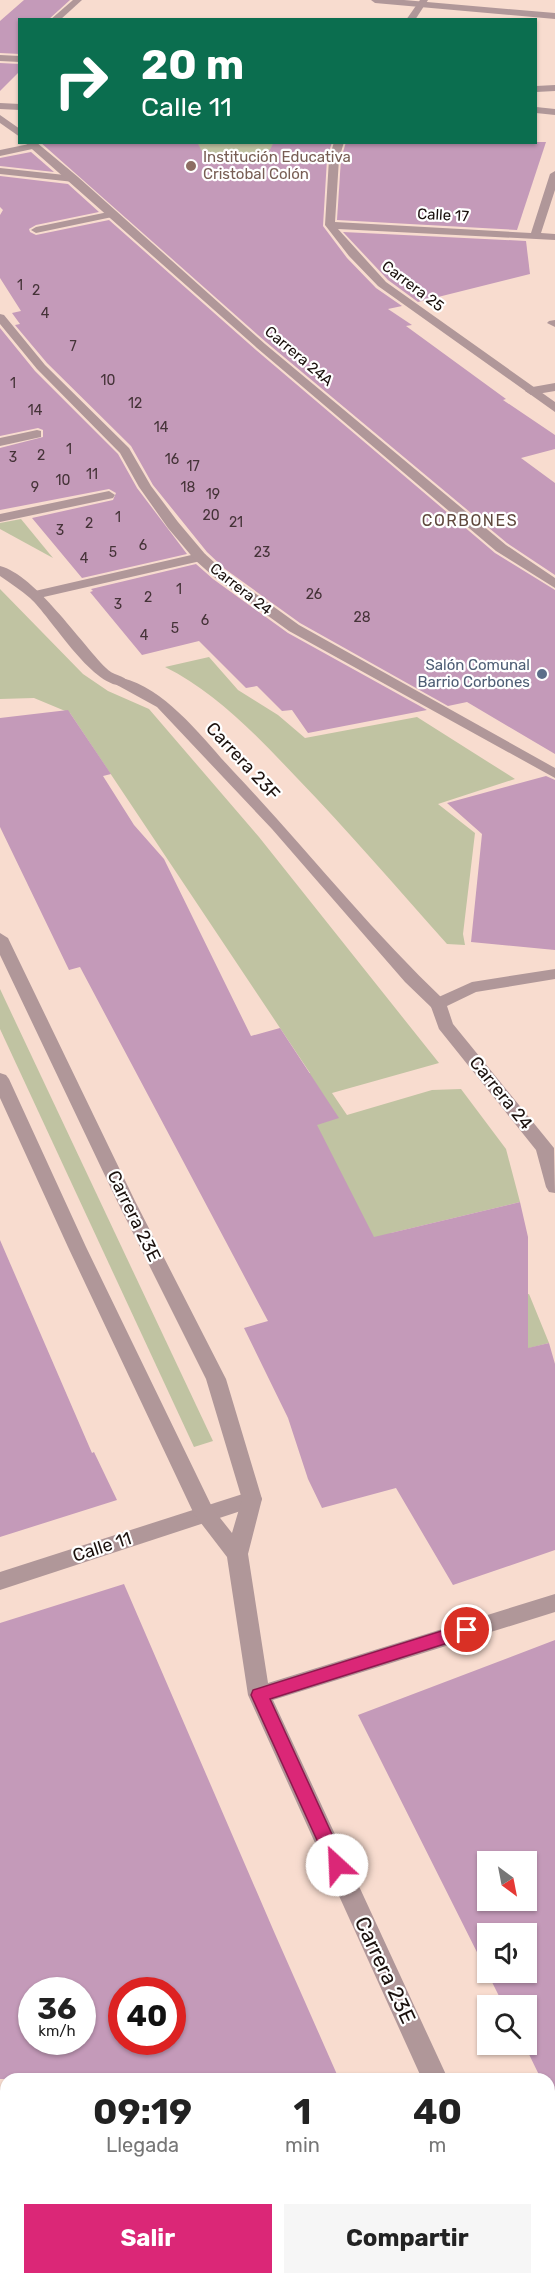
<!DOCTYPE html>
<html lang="es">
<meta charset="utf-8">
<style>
:root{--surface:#fff;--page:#f6f6f6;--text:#222;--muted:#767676;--accent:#db2777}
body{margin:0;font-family:Rubik,sans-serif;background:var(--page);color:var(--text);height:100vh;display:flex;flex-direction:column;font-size:22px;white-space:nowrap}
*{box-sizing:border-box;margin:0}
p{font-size:20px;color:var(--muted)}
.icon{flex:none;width:33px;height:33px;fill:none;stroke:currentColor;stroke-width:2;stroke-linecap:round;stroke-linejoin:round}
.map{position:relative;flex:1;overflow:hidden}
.drawer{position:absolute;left:0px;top:2073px;width:555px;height:212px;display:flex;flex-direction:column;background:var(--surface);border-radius:18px 18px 0 0;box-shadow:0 2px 4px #0004}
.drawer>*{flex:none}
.banner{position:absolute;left:18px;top:18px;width:519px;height:126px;border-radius:0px;box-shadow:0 2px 4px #0004;background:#0b6e4f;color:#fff;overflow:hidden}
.needle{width:39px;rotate:148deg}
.controls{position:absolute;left:477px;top:1851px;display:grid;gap:12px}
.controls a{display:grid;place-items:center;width:60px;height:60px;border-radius:0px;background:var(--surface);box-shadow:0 2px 4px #0004;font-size:30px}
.speed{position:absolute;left:18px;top:1977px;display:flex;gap:12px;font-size:30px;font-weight:700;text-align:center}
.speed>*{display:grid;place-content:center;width:78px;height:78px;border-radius:50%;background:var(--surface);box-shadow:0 2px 4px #0004;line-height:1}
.speed small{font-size:15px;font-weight:400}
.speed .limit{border:9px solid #d22;background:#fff;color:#111}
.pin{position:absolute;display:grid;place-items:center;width:51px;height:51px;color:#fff;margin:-26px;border:3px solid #fff;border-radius:50%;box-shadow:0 2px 6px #0007}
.me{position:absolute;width:66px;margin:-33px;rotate:335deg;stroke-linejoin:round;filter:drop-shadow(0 0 4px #0008)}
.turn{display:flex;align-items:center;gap:21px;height:126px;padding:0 24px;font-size:27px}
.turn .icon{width:78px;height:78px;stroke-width:2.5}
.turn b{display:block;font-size:42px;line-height:51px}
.eta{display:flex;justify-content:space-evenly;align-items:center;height:102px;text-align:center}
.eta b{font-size:36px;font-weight:700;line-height:42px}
.action{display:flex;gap:12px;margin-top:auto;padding:12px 24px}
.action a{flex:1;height:69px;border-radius:0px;background:var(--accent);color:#fff;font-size:24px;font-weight:700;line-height:69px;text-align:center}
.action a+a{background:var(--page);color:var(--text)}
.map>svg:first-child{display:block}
.green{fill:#c0c3a2}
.building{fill:#c49ab9;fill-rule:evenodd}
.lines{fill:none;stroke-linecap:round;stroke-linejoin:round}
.service{fill:#b09799;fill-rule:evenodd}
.minor{fill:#b09799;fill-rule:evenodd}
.tertiary{fill:#b09799;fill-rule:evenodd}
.route{fill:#db2777;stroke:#8e194d;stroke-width:1.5}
.education-dot{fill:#8d6e63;stroke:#fff;stroke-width:2}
.service-dot{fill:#5c6f8a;stroke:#fff;stroke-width:2}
.labels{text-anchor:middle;stroke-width:4.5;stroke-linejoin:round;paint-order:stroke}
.far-number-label{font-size:14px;fill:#453338}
.far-education-label{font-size:15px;fill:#785e54;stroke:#fff;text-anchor:start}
.far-street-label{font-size:15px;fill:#1b110d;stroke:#fff}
.far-service-label{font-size:15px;fill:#4e5e75;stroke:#fff;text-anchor:end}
.far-neighbourhood-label{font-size:16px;letter-spacing:1.5px;fill:#60493e;stroke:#fff}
.street-label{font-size:18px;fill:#1b110d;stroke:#fff}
.near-street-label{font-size:21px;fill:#1b110d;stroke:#fff}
</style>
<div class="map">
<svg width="555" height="2284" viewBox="0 0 555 2284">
<rect width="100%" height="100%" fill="#f8dccf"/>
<g class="green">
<polygon points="197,143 274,143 262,164 205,159"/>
<polygon points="21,519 53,558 0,529 0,523"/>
<polygon points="0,589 83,674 108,691 149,709 259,837 439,1063 332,1093 347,1115 432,1090 461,1089 506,1149 520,1202 391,1233 431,1318 529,1294 549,1343 420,1376 290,1077 310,1073 70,713 34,698 0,699"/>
<path d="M209 657 238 690 278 715 305 738 417 717 515 779 438 804 475 833 463 934 465 945 447 944C397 888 349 832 297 778 258 737 216 692 165 667Z"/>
<polygon points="0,989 213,1441 194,1447 0,1029"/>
</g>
<g class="building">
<polygon points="24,0 70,0 48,20 20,20 20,54 0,53 0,21"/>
<polygon points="0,63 20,64 20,71 0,91"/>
<polygon points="40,142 197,142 206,159 263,162 274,142 332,142 327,159 323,226 347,258 376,288 402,306 388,309 412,325 406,326 506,399 503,400 555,435 555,449 521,458 555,483 555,575 507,543 266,342"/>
<polygon points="346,142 546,142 517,230 337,220 341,159"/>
<polygon points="31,152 54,172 0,166 0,158"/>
<polygon points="0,176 68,184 99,212 36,225 29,229 30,232 36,235 109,220 256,350 495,553 555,590 555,754 467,702 448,706 300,623 225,569 207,552 153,485 131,446 47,363 15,325 20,324 12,313 21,311 0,278 0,215 3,210 0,207"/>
<polygon points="343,232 526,241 530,274 418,302 388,280"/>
<polygon points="0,328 35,371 118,454 137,488 187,554 82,578 32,518 113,500 116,493 109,489 0,510 0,448 43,437 43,430 38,428 0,436"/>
<polygon points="196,564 213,579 288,633 427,710 308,733 292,710 282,711 257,686 246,688 199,641 142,655 90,592 93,591 91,589"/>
<polygon points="68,710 111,774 103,776 134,825 164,859 251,1036 280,1028 339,1118 317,1125 374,1237 520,1202 528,1237 528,1348 549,1343 555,1364 555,1550 453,1585 396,1488 322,1508 308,1479 288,1418 244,1328 268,1321 80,967 69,970 0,827 0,718"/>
<polygon points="546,776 555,780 555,950 471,942 482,834 447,803"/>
<polygon points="0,1240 92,1453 94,1452 117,1500 0,1537"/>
<path d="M124 1584 275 1934 339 2079H0V1623ZM32 1990H82V2042H32ZM122 1990H172V2042H122Z"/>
<path d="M555 1640V2107L549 2095V2079H541L524 2044H526V2006H504L358 1715ZM488 1862H526V1900H488ZM488 1934H526V1972H488Z"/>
</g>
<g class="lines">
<g class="service">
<polygon points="34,143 37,144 37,148 0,156 0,150"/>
<polygon points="113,211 118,214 117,216 36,233 31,230 36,227"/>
<polygon points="555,320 555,327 547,323 549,321"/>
<polygon points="555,383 555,391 531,395 525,391 527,388"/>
<polygon points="109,491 115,495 113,498 0,522 0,514"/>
<polygon points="200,553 205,554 207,557 205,560 35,599 28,595 35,591"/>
<path d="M122 678C167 689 203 739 233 771 304 846 369 929 444 1000L446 1004 444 1008H432L405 982 272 829 157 707 117 685 115 682Z"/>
</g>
<g class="minor">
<polygon points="73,0 82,0 60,20 50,20"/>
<polygon points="420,0 428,0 415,20 406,20"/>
<polygon points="0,55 20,56 20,62 0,61"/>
<polygon points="555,85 555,91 536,92 536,86"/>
<polygon points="0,103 20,104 20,110 0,109"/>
<polygon points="536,107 555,109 555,115 536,113"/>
<polygon points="334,142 344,142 339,159 335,222 531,233 550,174 555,171 555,190 541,233 555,234 555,240 338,229 386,282 555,402 555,412 378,286 349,256 325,225 329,159"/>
<polygon points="0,168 74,176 79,179 74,182 0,174"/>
<polygon points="0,314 4,315 45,365 129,448 151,486 178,522 205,554 224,571 299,625 555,768 555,778 289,631 214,577 195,560 168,528 139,487 120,453 37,369 0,324"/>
<polygon points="37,430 41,431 41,437 0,446 0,438"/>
<path d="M0 566C35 575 80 642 106 668 112 675 123 675 129 682L127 685C95 693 52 618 30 598 21 590 10 583 0 576Z"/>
<polygon points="252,1491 259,1493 262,1499 259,1505 0,1590 0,1572"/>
<polygon points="208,2278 238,2278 236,2284 205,2284"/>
</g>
<g class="tertiary">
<polygon points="371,0 404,0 555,13 555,19 375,3"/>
<polygon points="0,115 20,129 20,137 0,123"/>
<polygon points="24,142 36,142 78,177 265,344 506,545 555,578 555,588 496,551 257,348"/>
<polygon points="0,933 8,938 135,1201 226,1379 262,1499 248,1554 268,1683 555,1594 555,1612 273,1700 448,2079 422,2079 248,1695 227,1557 194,1514 68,1247 0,1098 0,1073 6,1075 9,1079 86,1247 213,1509 232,1533 242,1499 206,1379 117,1201 0,955"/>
<polygon points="555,969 555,979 476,992 447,1006 453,1024 554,1148 555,1193 549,1192 546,1187 536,1150 439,1029 430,1004 432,1000 472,982"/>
<polygon points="520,2278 548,2278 550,2284 522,2284"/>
</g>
</g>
<polygon class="route" points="467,1623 473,1625 476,1630 473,1635 270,1699 346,1865 343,1871 337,1873 331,1871 251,1695 253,1690"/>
<circle class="education-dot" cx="191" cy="166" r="6"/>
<circle class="service-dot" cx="542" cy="674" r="6"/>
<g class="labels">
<g class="far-number-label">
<text x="20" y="290">1</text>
<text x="36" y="295">2</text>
<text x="45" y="318">4</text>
<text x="73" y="351">7</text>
<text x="108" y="385">10</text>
<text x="13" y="388">1</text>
<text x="135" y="408">12</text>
<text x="35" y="415">14</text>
<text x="161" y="432">14</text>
<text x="69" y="454">1</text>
<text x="41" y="460">2</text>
<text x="13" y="462">3</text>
<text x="172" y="464">16</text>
<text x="193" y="471">17</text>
<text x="92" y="479">11</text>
<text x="63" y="485">10</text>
<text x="35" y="492">9</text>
<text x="188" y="492">18</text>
<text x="213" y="499">19</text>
<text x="211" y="520">20</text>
<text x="118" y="522">1</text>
<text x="236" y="527">21</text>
<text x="89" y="528">2</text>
<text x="60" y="535">3</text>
<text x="143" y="550">6</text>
<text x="113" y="557">5</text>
<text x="262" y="557">23</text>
<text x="84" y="563">4</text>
<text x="179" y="594">1</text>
<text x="314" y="599">26</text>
<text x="148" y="602">2</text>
<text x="118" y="609">3</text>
<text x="362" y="622">28</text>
<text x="205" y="625">6</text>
<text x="175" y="633">5</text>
<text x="144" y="640">4</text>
</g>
<g class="far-education-label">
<text x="203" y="162">Institución Educativa<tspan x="203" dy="17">Cristobal Colón</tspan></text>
</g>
<g class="far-street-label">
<text transform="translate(443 215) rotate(3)" y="5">Calle 17</text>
<text transform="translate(413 286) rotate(37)" y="5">Carrera 25</text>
<text transform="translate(299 356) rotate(40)" y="5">Carrera 24A</text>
<text transform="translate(241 589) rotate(38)" y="5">Carrera 24</text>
</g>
<g class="far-service-label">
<text x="530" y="670">Salón Comunal<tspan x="530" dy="17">Barrio Corbones</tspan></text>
</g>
<g class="far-neighbourhood-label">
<text x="470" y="526">CORBONES</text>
</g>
<g class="street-label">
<text transform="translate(243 761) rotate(47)" y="6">Carrera 23F</text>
<text transform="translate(501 1093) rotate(51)" y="6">Carrera 24</text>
<text transform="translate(134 1216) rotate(64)" y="6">Carrera 23E</text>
<text transform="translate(102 1547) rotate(-18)" y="6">Calle 11</text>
</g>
<g class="near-street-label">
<text transform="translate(385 1970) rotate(65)" y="7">Carrera 23E</text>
</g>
</g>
</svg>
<div class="controls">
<a><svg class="needle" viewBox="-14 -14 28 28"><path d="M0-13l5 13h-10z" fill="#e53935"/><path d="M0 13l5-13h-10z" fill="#767676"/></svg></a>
<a><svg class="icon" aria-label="sound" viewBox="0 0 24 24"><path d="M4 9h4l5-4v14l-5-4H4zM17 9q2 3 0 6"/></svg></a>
<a><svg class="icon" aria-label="search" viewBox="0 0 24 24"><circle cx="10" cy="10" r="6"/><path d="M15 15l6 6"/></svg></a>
</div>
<div class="speed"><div>36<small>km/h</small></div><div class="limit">40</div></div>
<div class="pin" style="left:467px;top:1630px;background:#d93025"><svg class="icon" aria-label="arrive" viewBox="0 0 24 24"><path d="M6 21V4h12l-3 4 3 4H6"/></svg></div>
<svg class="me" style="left:337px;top:1865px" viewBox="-20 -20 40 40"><circle r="19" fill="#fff"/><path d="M0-13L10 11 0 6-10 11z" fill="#db2777"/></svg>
<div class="banner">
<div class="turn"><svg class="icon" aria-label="right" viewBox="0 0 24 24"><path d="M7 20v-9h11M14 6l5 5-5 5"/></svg><div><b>20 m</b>Calle 11</div></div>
</div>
<section class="drawer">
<div class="eta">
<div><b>09:19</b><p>Llegada</p></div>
<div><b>1</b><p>min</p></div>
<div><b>40</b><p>m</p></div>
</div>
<div class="action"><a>Salir</a><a>Compartir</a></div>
</section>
</div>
